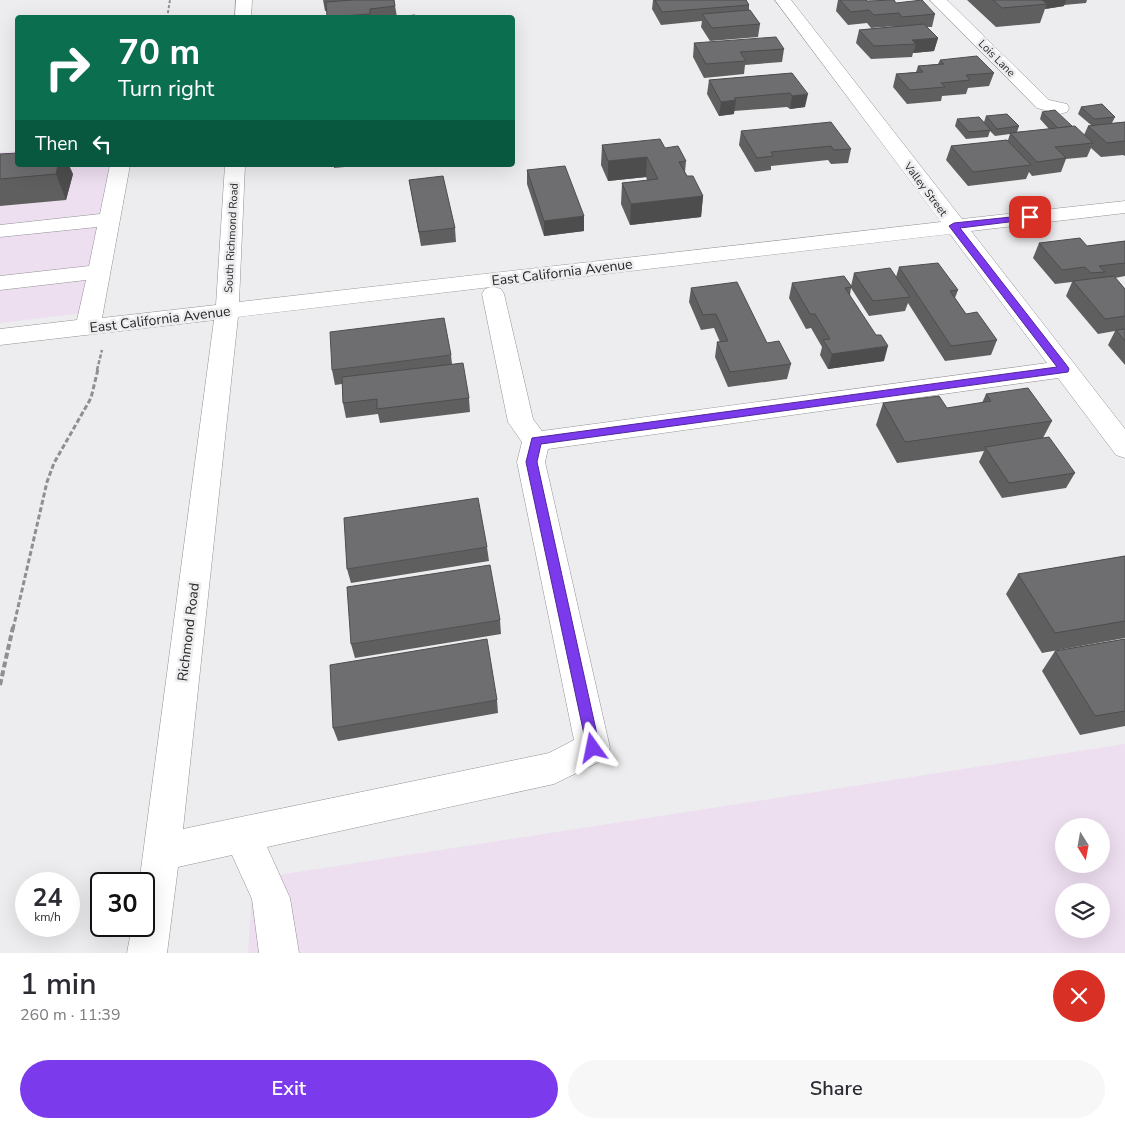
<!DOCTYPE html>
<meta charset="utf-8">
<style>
:root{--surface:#fff;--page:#f7f7f7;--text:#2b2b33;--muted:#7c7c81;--accent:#7c3aed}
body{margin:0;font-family:"Nunito Sans",sans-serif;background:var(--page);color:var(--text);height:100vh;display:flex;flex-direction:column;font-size:19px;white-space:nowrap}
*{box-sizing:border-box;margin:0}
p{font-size:16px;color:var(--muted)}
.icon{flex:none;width:28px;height:28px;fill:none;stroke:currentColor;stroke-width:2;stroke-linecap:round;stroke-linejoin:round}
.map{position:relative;height:953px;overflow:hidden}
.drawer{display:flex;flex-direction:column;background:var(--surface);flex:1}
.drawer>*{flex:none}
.banner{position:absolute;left:15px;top:15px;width:500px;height:152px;border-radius:5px;box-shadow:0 5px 20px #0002;background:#0b6e4f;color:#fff;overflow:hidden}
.needle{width:32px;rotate:169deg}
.tools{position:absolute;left:1055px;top:818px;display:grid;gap:10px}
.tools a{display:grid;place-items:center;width:55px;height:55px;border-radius:50%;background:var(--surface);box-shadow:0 5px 20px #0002;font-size:25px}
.speed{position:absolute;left:15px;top:872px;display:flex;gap:10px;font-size:25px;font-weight:700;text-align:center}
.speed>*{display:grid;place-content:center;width:65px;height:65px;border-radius:50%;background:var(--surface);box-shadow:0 5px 20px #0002;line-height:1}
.speed small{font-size:12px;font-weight:400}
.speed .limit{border:2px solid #111;border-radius:8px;background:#fff;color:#111}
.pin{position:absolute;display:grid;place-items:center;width:42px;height:42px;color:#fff;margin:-21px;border-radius:10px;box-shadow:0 2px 8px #0006}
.me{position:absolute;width:55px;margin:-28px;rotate:348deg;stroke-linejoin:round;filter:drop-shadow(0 0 4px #0008)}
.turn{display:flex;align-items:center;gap:18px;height:105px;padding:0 20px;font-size:22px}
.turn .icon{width:65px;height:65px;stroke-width:2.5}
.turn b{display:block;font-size:35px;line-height:42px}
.then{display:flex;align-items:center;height:48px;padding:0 20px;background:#0003;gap:10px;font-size:19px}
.round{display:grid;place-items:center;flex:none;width:52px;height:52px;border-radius:26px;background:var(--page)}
.overview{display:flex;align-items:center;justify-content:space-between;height:85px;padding:0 20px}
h1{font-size:30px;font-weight:600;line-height:38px}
.primary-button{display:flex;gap:10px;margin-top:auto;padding:10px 20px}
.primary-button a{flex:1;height:58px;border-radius:30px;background:var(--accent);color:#fff;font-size:20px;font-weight:600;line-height:58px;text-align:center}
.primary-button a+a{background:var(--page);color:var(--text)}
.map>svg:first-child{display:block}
.commercial{fill:#eddef0;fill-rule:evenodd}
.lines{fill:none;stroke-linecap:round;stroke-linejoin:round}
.minor-casing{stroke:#919294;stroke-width:1}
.path-far3{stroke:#8f8f91;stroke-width:2;stroke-dasharray:3 2;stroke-linecap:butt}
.path-far2{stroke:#8f8f91;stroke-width:2.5;stroke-dasharray:4 2;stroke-linecap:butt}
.path-far1{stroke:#8f8f91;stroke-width:3;stroke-dasharray:5 2.5;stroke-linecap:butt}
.path{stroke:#8f8f91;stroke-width:4;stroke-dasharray:6 3;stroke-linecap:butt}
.minor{fill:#fff;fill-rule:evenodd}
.wall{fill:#5f5f60}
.shaded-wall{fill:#4d4d4e}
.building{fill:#6e6e70;stroke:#4d4d4e}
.route{fill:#7c3aed;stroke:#51269a}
.labels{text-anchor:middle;stroke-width:5;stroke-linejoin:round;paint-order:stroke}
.far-street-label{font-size:11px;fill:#262627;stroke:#ededef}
.street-label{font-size:14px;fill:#262627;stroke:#ededef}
</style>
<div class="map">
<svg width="1125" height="953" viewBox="0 0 1125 953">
<rect width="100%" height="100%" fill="#ededef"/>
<g class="commercial">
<polygon points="17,151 18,165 112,165 84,313 0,323 0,152"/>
<path d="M1125 744V953H248L253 879ZM1064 826H1101V864H1064ZM1064 891H1101V929H1064Z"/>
</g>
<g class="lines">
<defs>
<g id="minor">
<polygon points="236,0 252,0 251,18 235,18"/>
<path d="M775 0H791L962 219 1125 201V213L971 231 1125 429V458L1116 455 1058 378 548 449 545 462 610 748 605 759 554 784 267 847 290 898 299 953H259L252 899 232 855 178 867 167 953H127L132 926H144V884H139L214 320 0 345V329L77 320 86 280 0 290V276L89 266 97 227 0 237V225L100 214 110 165H130L102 318 216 305 225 165H245L239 302 941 222ZM950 234 1047 363 542 431 533 419 504 294 501 289 494 287ZM491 287 485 289 482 294 508 422 522 442 517 462 574 740 549 753 183 829 238 317Z"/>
<polygon points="930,0 947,0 1049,100 1067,104 1069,108 1067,112 1060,114 1037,108"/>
</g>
</defs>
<use href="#minor" class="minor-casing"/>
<polyline class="path-far3" points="167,18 170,0"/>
<polyline class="path-far2" points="97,370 102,350"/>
<polyline class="path-far1" points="13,629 47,482 54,463 91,398 98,369"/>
<polyline class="path" points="0,685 13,627"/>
<use href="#minor" class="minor"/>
</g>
<g class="wall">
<polygon points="323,0 394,0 397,17 415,18 327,18 327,11 325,11"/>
<polygon points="653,0 746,0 749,5 749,10 760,24 758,37 710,41 701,27 702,21 661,25 652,9"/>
<polygon points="838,0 866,0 867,1 896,3 935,14 932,27 927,27 938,38 934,51 913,53 912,57 871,59 856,43 859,30 896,26 871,28 867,23 848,25 836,11"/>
<polygon points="967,0 1087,0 1086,3 1064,5 1064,6 1045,9 1040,23 996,27"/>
<polygon points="694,43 784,49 782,62 745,65 744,74 704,78 693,57"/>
<polygon points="940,60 994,73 989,86 968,88 966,94 942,96 941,101 907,104 893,87 896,74 916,72 918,66 938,64"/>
<polygon points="792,73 805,107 790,109 787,107 734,111 734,114 719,116 707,94 709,80"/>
<polygon points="1081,107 1115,117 1112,123 1125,122 1125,156 1123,155 1101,157 1091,148 1087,157 1066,159 1061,172 1032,176 1029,172 1026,179 968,186 946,160 951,146 1008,140 1010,134 995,136 990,131 988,137 966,139 955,126 957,119 984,122 986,116 1019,126 1017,132 1049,129 1040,119 1042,112 1072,126 1084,135 1088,126 1091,125 1078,114"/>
<polygon points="741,131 851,149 848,163 831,164 828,160 771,166 771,170 755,172 739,145"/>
<polygon points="602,145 665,148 686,161 685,172 687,176 703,196 701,217 630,225 621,204 622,183 647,180 646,177 608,181 601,165"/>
<polygon points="0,154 73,174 66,200 0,206"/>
<polygon points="334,165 366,165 334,168"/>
<polygon points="527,170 584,216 584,231 544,236 527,184"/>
<polygon points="409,180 455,228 456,242 421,246"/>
<polygon points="1125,241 1125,276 1115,278 1125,289 1125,365 1108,345 1115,331 1098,334 1066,296 1072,282 1055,284 1033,258 1039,243 1087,246"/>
<polygon points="899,267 958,290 955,298 966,314 997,340 991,355 945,361 908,303 905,311 869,316 851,288 850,295 884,361 828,369 820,355 822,347 811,328 806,329 789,298 792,283 851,286 854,273 896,277"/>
<polygon points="691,288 767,343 791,364 787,379 728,387 715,357 717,342 720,342 714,328 701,330 689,302"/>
<polygon points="451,355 452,364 469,398 470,412 380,423 378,414 346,418 343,403 342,384 335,385 332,370"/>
<polygon points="986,394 1052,421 1043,438 1075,473 1066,488 1002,498 979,462 984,451 897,463 876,425 883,403 947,408 982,403"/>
<polygon points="487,547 489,561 351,583 347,569"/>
<polygon points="1125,556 1125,638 1042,653 1006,594 1018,574"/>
<polygon points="500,620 501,634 355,658 351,644"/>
<polygon points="1125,639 1125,726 1080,735 1042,671 1055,651"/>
<polygon points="497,700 498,713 338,741 333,728"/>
</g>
<g class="shaded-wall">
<polygon points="1031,0 1066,0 1064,6 1045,9 1047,4"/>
<polygon points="938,38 934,51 913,53 916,44 912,40"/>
<polygon points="808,94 805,107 790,109 792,96"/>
<polygon points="736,100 734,114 719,116 721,102"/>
<polygon points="647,157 646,177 608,181 608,161"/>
<polygon points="58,165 69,165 73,174 66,200 56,174"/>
<polygon points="703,196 701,217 630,225 631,204"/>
<polygon points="584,216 584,231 544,236 544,221"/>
<polygon points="888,346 884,361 828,369 832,354"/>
</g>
<g class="building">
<polygon points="354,0 394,0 395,6 370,9 370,14 327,17 326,2"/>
<polygon points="655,0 746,0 749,5 662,12"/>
<polygon points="840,0 866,0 867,1 894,0 896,3 922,0 935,14 902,17 899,13 874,15 869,10 851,12"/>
<polygon points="993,0 1042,0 1047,4 1002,8"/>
<polygon points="750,10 760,24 712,28 702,14"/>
<polygon points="415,15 415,18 387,18"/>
<polygon points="924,24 938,38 912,40 916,44 874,46 859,30"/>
<polygon points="776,37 784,49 740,52 746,61 706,64 694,43"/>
<polygon points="977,56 994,73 966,75 970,80 941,83 945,87 910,90 896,74 923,72 918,66 944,64 940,60"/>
<polygon points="792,73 808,94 792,96 790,93 734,98 736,100 721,102 709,80"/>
<polygon points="1102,104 1115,117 1094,119 1081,107"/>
<polygon points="1055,110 1072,126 1058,128 1042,112"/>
<polygon points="1007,114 1019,126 997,129 986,116"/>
<polygon points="979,117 991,130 969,132 957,119"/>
<polygon points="831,122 851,149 834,150 831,146 771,152 773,156 757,158 741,131"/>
<polygon points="1125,122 1125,141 1107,143 1088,126"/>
<polygon points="1075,126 1093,143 1055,147 1066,158 1037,162 1010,133"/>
<polygon points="660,139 665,148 678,146 686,161 679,162 687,176 693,176 703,196 631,204 622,183 658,179 647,157 608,161 602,145"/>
<polygon points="1007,140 1031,165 973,172 951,146"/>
<polygon points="18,153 18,165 58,165 56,174 0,179 0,154"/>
<polygon points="565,166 584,216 544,221 527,170"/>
<polygon points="443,176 455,228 419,232 409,180"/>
<polygon points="1080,238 1087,246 1125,241 1125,263 1099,266 1105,272 1091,273 1085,267 1062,270 1039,243"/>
<polygon points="938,263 958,290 950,291 966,314 977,312 997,340 951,346 899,267"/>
<polygon points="890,268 910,297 873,301 854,273"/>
<polygon points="844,276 852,287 845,288 876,335 881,335 888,346 832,354 823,340 830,339 815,314 810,314 792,283"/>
<polygon points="1114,276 1125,289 1125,316 1105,319 1073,281"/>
<polygon points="737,282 767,343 779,341 791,364 730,372 717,342 728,341 716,314 703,315 691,288"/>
<polygon points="444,318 451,355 332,370 330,332"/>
<polygon points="1125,329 1125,341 1116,330"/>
<polygon points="463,363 469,398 377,409 377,399 343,403 342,377"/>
<polygon points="1028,388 1052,421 905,442 883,403 939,396 947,408 991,401 986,394"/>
<polygon points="1049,437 1075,473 1009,483 985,447"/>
<polygon points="478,498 487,547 347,569 344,518"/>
<polygon points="1125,556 1125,621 1055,633 1018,574"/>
<polygon points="490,565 500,620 351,644 347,587"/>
<polygon points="487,639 497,700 333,728 330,665"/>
<polygon points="1125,639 1125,711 1095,716 1055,651"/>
</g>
<polygon class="route" points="1030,215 1034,217 1033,219 960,228 1068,367 1069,369 1068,372 541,444 537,462 600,748 598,753 593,755 588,753 526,462 532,438 1057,367 949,226 954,223"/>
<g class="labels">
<g class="far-street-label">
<text transform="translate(997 58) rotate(45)" y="4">Lois Lane</text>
<text transform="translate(926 189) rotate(53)" y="4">Valley Street</text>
<text transform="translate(231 238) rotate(-87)" y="4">South Richmond Road</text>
</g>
<g class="street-label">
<text transform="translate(562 272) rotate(-7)" y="5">East California Avenue</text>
<text transform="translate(160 319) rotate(-7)" y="5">East California Avenue</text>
<text transform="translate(188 632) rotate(-83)" y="5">Richmond Road</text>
</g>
</g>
</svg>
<div class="tools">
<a><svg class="needle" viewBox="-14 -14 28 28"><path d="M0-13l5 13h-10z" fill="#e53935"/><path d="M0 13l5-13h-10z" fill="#7c7c81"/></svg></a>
<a><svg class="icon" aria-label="layers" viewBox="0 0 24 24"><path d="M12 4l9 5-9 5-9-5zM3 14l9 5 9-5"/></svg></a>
</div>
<div class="speed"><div>24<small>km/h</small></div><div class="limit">30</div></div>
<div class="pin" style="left:1030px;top:217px;background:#d93025"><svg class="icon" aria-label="arrive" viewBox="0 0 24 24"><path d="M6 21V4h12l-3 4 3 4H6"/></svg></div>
<svg class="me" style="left:593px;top:748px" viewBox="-20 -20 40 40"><path d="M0-17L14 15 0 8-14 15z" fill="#7c3aed" stroke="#fff" stroke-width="4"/></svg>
<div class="banner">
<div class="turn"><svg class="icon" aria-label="right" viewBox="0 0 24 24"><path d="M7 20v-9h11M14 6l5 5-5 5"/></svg><div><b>70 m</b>Turn right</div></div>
<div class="then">Then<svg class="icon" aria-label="left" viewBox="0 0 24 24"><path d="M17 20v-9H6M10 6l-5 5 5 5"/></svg></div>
</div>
</div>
<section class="drawer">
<div class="overview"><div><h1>1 min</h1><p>260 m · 11:39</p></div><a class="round" style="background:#d93025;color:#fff"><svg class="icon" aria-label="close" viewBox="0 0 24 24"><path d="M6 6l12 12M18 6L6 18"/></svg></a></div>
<div class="primary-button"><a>Exit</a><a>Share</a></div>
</section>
